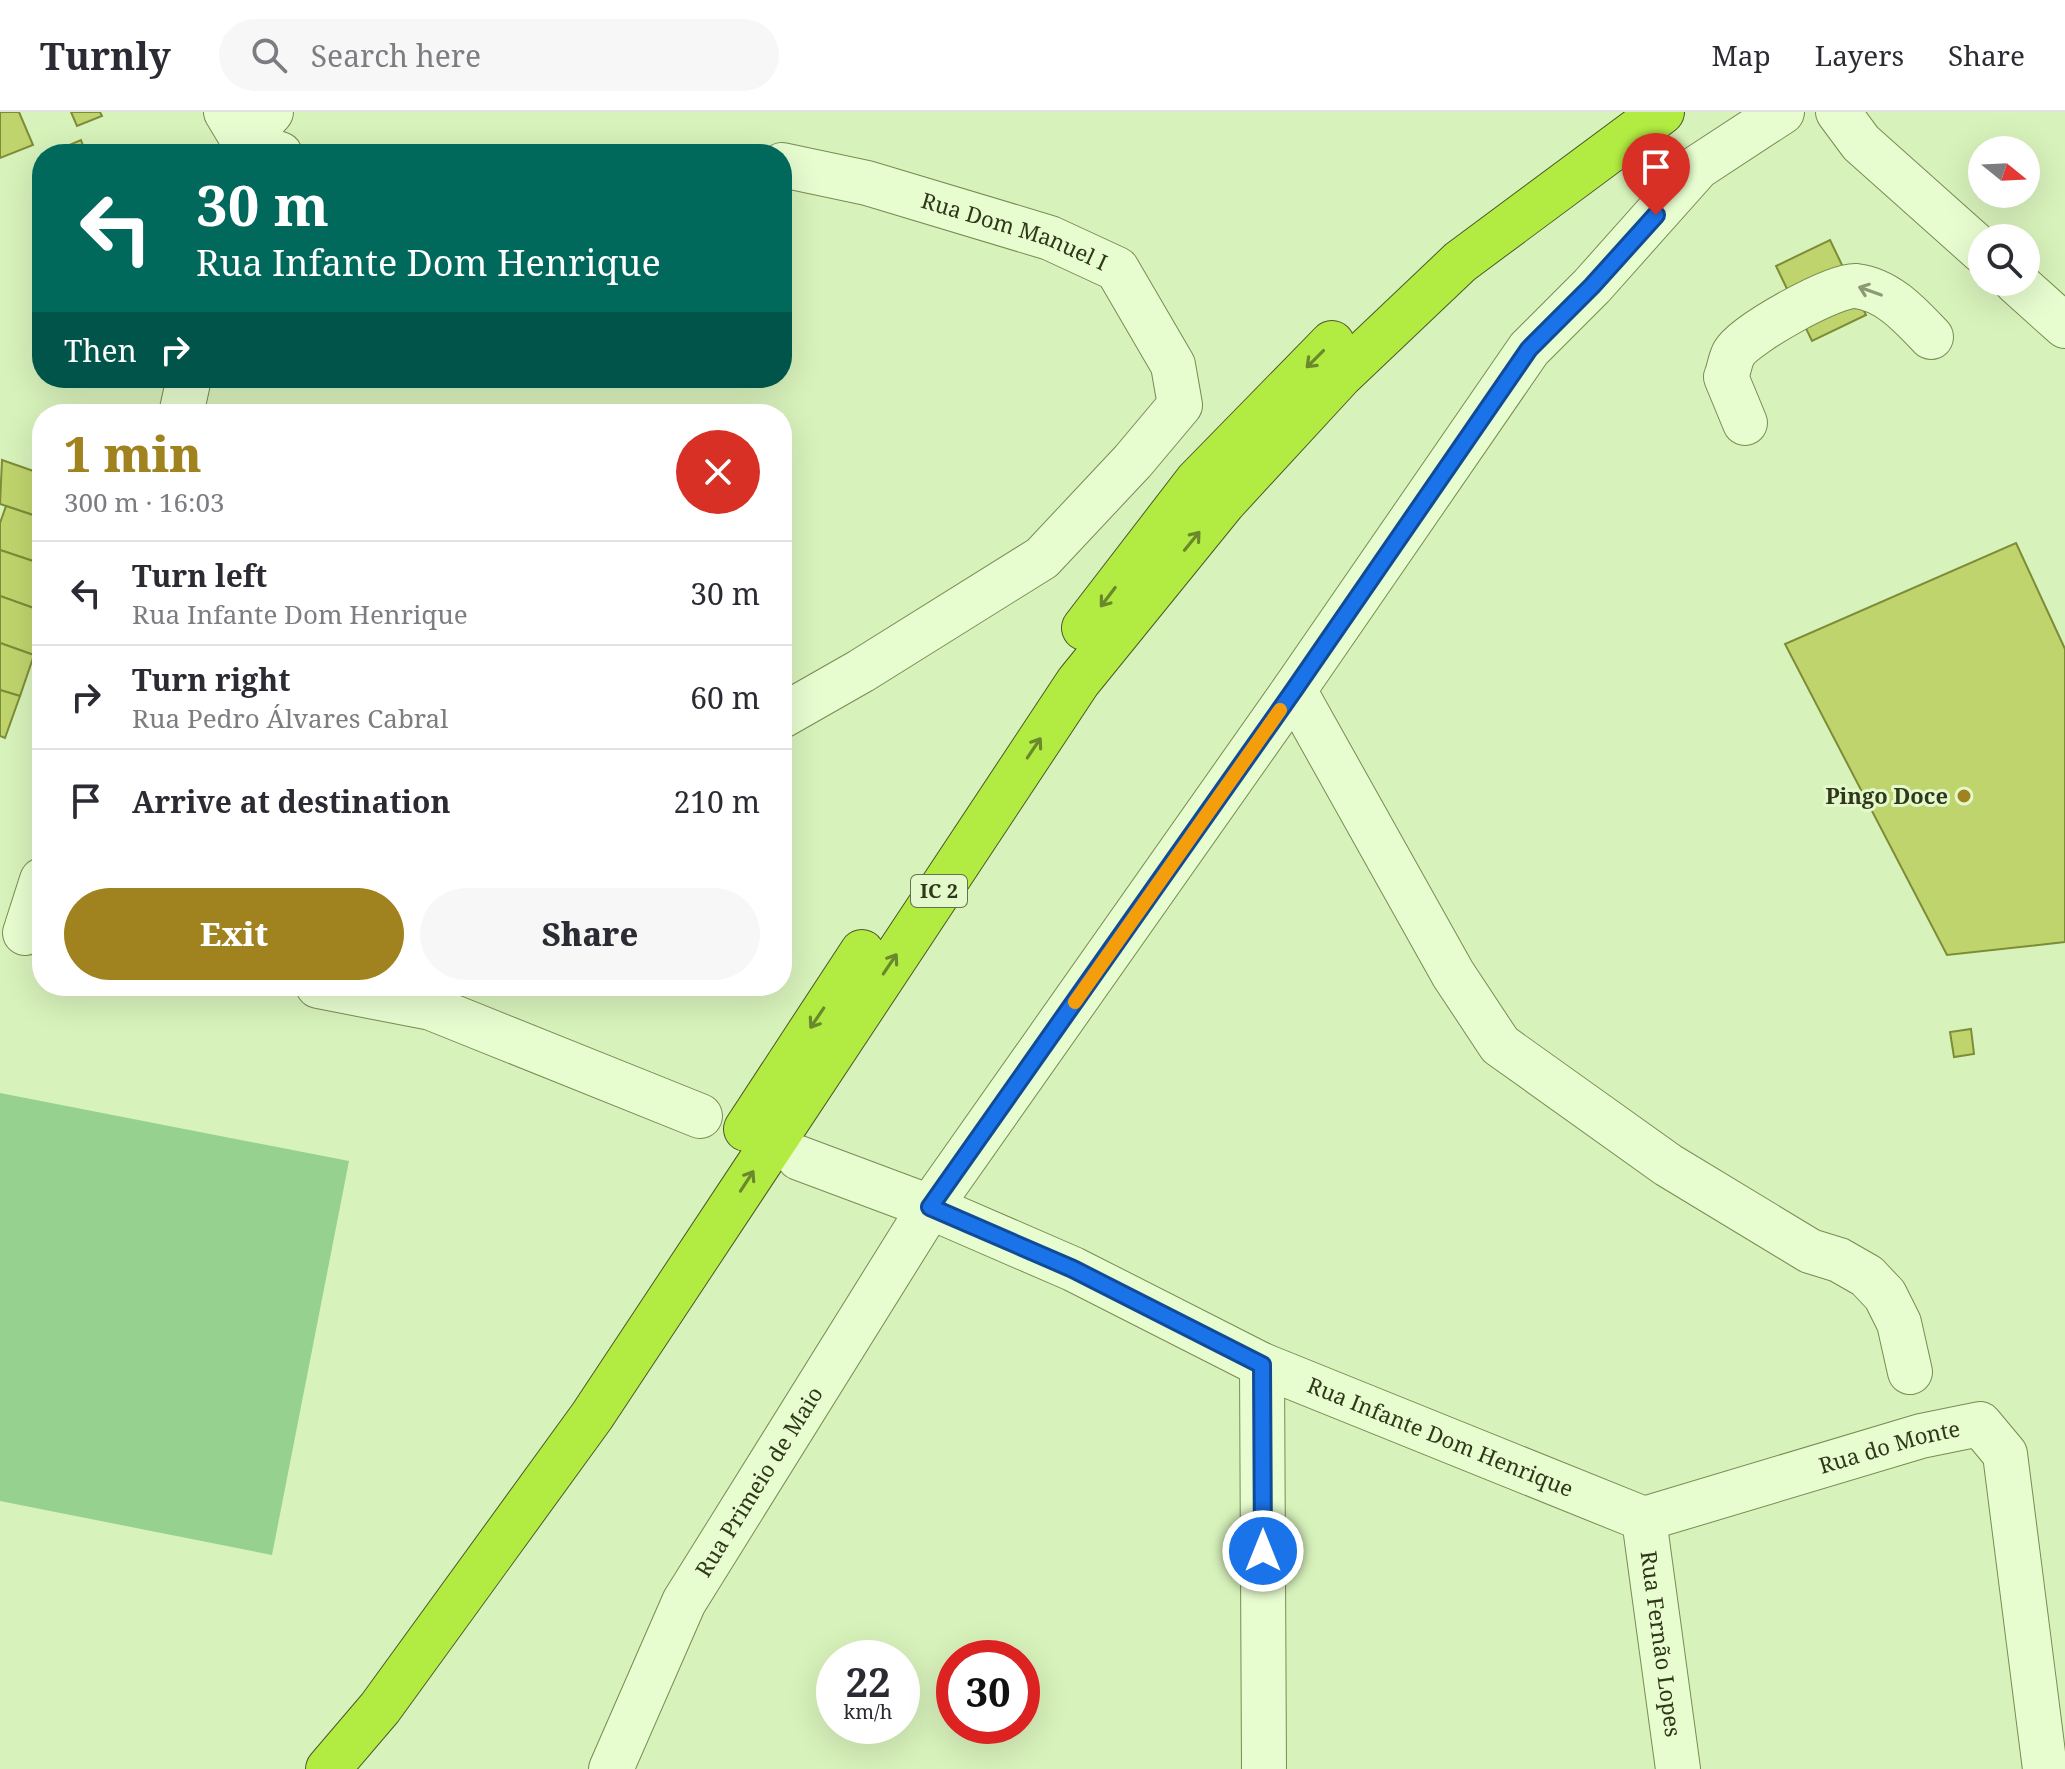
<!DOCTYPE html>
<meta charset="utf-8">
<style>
:root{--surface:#fff;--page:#f7f7f7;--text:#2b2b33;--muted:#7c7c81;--line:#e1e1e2;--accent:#a0821e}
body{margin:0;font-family:"Noto Serif",serif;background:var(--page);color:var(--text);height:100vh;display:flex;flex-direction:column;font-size:30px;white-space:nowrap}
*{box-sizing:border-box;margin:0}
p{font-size:26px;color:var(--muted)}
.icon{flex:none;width:44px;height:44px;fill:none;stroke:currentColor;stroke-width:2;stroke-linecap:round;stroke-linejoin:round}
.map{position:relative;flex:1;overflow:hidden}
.side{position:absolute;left:32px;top:292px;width:760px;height:592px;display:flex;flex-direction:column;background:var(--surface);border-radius:32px;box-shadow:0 8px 32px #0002}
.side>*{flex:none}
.banner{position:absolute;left:32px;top:32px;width:760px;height:244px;border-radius:32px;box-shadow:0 8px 32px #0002;background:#00695c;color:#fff;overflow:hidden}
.needle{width:52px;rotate:108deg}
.buttons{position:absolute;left:1968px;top:24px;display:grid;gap:16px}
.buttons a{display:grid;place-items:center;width:72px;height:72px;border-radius:50%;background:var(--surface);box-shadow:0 8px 32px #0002;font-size:40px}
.speed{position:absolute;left:816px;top:1528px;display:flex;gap:16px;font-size:40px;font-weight:700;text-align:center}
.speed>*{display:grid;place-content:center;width:104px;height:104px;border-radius:50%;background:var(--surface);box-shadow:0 8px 32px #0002;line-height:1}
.speed small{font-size:20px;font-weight:400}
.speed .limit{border:12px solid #d22;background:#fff;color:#111}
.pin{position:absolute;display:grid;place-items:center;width:68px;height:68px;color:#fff;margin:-82px -34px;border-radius:50% 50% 50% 0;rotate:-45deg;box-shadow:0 0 8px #0007}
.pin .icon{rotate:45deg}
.me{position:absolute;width:88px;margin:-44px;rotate:0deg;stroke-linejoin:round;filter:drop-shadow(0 0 6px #0008)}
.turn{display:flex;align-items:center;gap:28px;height:168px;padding:0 32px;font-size:36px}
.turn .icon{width:104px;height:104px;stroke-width:2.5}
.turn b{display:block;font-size:56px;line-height:68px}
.then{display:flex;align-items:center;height:76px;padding:0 32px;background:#0003;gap:16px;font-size:30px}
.round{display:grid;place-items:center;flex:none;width:84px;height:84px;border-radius:42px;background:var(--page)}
.head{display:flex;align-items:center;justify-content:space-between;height:136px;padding:0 32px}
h1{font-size:48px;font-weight:800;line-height:60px;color:var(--accent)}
.button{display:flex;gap:16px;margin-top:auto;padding:16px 32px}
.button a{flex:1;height:92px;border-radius:48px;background:var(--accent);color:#fff;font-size:32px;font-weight:800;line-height:92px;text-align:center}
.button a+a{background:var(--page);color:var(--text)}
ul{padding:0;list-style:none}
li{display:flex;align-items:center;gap:24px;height:104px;padding:0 32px;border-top:2px solid var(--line)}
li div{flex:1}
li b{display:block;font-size:30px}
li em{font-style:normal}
header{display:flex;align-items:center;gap:48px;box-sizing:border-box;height:112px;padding:0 40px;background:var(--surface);border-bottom:2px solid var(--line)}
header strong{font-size:38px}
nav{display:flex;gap:44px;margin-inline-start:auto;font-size:28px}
.search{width:560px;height:72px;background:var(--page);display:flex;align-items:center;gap:20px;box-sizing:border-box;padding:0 28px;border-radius:44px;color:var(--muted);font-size:30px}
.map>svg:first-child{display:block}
.green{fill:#96d18f}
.building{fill:#c0d46d;stroke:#7d8c37;stroke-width:2}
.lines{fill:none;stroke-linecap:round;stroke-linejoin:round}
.minor-casing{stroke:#7a8b53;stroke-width:46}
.highway-casing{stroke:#4c5829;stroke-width:46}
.minor{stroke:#e7fccf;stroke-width:44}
.highway{stroke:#b2ec42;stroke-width:44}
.oneway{stroke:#8c9a74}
.oneway2{stroke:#6a892c}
.route-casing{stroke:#114b97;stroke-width:20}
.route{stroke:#1a73e8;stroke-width:14}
.slow{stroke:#f59e0b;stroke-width:14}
.poi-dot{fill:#a0821e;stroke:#e3f9cc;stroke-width:3}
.labels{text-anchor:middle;stroke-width:6;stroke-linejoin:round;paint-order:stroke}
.shield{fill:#e3f9cc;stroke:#66724f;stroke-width:2}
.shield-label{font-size:20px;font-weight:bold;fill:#30381a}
.street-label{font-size:22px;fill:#30381a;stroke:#e3f9cc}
.poi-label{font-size:22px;font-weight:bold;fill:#30381a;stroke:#e3f9cc;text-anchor:end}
</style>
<header>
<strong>Turnly</strong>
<div class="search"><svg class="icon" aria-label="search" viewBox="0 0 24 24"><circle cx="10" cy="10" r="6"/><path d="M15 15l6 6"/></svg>Search here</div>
<nav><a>Map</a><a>Layers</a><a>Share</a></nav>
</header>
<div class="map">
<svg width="2065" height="1657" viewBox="0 0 2065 1657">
<rect width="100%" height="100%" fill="#d8f2bb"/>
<polygon class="green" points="0,981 349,1049 272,1443 0,1389"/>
<g class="building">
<polygon points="0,0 19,0 33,33 0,46"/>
<polygon points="71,0 100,0 102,4 77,14"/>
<polygon points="81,28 86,42 51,42 50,41"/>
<polygon points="1830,128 1866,203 1812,229 1776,154"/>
<polygon points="2,348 42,362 42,406 0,392"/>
<polygon points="6,394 42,406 42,452 0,438 0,411"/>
<polygon points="2016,431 2065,537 2065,830 1947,843 1785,532"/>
<polygon points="0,438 42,452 42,499 0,484"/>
<polygon points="0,484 42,499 42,520 34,543 0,531"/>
<polygon points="0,531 34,543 20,584 0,578"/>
<polygon points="0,578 20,584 5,626 0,624"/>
<polygon points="1971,917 1974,942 1954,945 1950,920"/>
</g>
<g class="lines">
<defs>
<g id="minor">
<polyline points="226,0 244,30 280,42"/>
<polyline points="1838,0 1861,31 1982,139"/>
<polyline points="242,42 244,30 271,0"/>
<path id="s1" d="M782 53 867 71 1050 126 1117 157 1173 253 1180 293 1133 349 1042 446 861 559 782 604"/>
<polyline points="2016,170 2065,214"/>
<polyline points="181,302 189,266"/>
<path d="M1745 311 1726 265C1729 258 1730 248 1734 241 1745 222 1835 172 1856 174 1888 178 1910 203 1931 225"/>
<polyline points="1294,578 1453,862 1500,933 1668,1053 1810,1139 1839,1148 1867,1164 1885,1183 1899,1211 1910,1260"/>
<polyline points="25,821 42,768"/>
<polyline points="318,874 431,896 700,1004"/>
<path id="s2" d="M799 1046 930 1095 1073 1157 1262 1253 1644 1407"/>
<polyline points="1262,1253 1264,1657"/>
<path id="s3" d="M1644 1407 1921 1324 1980 1312 2005 1342 2045 1657"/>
<path id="s4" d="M1644 1407 1678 1657"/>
<path id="s5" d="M611 1657 684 1490 930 1095 1294 578 1529 237 1592 174 1698 55 1782 0"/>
</g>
<g id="highway">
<polyline points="1084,516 1197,369 1332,231"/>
<polyline points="746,1017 862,840"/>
<polyline points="328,1657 380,1596 592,1304 1078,570 1224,390 1341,263 1460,150 1662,0"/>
</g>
</defs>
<use href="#minor" class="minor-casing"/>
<use href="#highway" class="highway-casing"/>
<use href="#minor" class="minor"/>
<use href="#highway" class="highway"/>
</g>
<defs><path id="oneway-shaft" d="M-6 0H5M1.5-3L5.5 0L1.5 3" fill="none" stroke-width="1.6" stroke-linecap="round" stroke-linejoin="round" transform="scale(2)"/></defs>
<use class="oneway" href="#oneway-shaft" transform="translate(1870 179) rotate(-160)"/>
<g class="oneway2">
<use href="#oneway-shaft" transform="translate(1315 247) rotate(135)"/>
<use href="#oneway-shaft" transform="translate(1192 429) rotate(-51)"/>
<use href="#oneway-shaft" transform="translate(1108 485) rotate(127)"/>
<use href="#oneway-shaft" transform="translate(1034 636) rotate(-56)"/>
<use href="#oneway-shaft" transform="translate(890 852) rotate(-56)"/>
<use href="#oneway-shaft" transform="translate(817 906) rotate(124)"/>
<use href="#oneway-shaft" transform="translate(747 1069) rotate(-57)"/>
</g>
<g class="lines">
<defs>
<polyline id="route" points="1263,1439 1262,1253 1073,1157 930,1095 1294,578 1529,237 1592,174 1656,103"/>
</defs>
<use href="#route" class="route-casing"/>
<use href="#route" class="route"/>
<polyline class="slow" points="1075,890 1280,598"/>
</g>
<circle class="poi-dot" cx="1964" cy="684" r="8"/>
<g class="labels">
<rect class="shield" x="911" y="763" width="56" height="32" rx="6"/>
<g class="shield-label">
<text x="939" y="786">IC 2</text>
</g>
<g class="street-label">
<text dy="8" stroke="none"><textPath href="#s1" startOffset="242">Rua Dom Manuel I</textPath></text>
<text dy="8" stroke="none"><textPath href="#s2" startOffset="700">Rua Infante Dom Henrique</textPath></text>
<text dy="8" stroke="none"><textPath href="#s3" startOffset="256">Rua do Monte</textPath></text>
<text dy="8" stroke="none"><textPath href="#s5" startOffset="324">Rua Primeio de Maio</textPath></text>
<text dy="8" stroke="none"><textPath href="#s4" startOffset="126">Rua Fernão Lopes</textPath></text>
</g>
<g class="poi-label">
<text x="1948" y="692">Pingo Doce</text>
</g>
</g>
</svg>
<div class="buttons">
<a><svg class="needle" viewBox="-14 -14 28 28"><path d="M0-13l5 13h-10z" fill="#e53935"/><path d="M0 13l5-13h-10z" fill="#7c7c81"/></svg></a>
<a><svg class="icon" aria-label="search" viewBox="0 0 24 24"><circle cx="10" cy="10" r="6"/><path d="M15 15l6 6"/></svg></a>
</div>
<div class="speed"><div>22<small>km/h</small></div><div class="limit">30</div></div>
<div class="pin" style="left:1656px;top:103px;background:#d93025"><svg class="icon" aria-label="arrive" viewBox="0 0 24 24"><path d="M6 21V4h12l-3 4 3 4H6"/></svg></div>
<svg class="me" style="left:1263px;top:1439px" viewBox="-20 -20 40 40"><circle r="17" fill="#1a73e8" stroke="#fff" stroke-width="3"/><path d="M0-11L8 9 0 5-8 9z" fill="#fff"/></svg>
<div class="banner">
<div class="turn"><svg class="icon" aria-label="left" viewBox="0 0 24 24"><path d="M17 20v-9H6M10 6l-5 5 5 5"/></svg><div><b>30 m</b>Rua Infante Dom Henrique</div></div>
<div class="then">Then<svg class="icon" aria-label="right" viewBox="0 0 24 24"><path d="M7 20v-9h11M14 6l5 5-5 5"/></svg></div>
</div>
<section class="side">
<div class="head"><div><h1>1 min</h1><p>300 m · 16:03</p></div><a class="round" style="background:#d93025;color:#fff"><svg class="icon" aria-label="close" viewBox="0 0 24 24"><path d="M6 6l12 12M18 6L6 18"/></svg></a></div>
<ul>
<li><svg class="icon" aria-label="left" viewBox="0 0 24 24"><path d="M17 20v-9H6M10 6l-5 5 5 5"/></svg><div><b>Turn left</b><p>Rua Infante Dom Henrique</p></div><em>30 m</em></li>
<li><svg class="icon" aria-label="right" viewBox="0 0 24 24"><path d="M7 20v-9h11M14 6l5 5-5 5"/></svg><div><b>Turn right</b><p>Rua Pedro Álvares Cabral</p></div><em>60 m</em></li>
<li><svg class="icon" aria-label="arrive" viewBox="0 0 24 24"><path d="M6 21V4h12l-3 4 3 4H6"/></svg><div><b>Arrive at destination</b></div><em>210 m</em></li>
</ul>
<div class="button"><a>Exit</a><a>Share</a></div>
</section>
</div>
